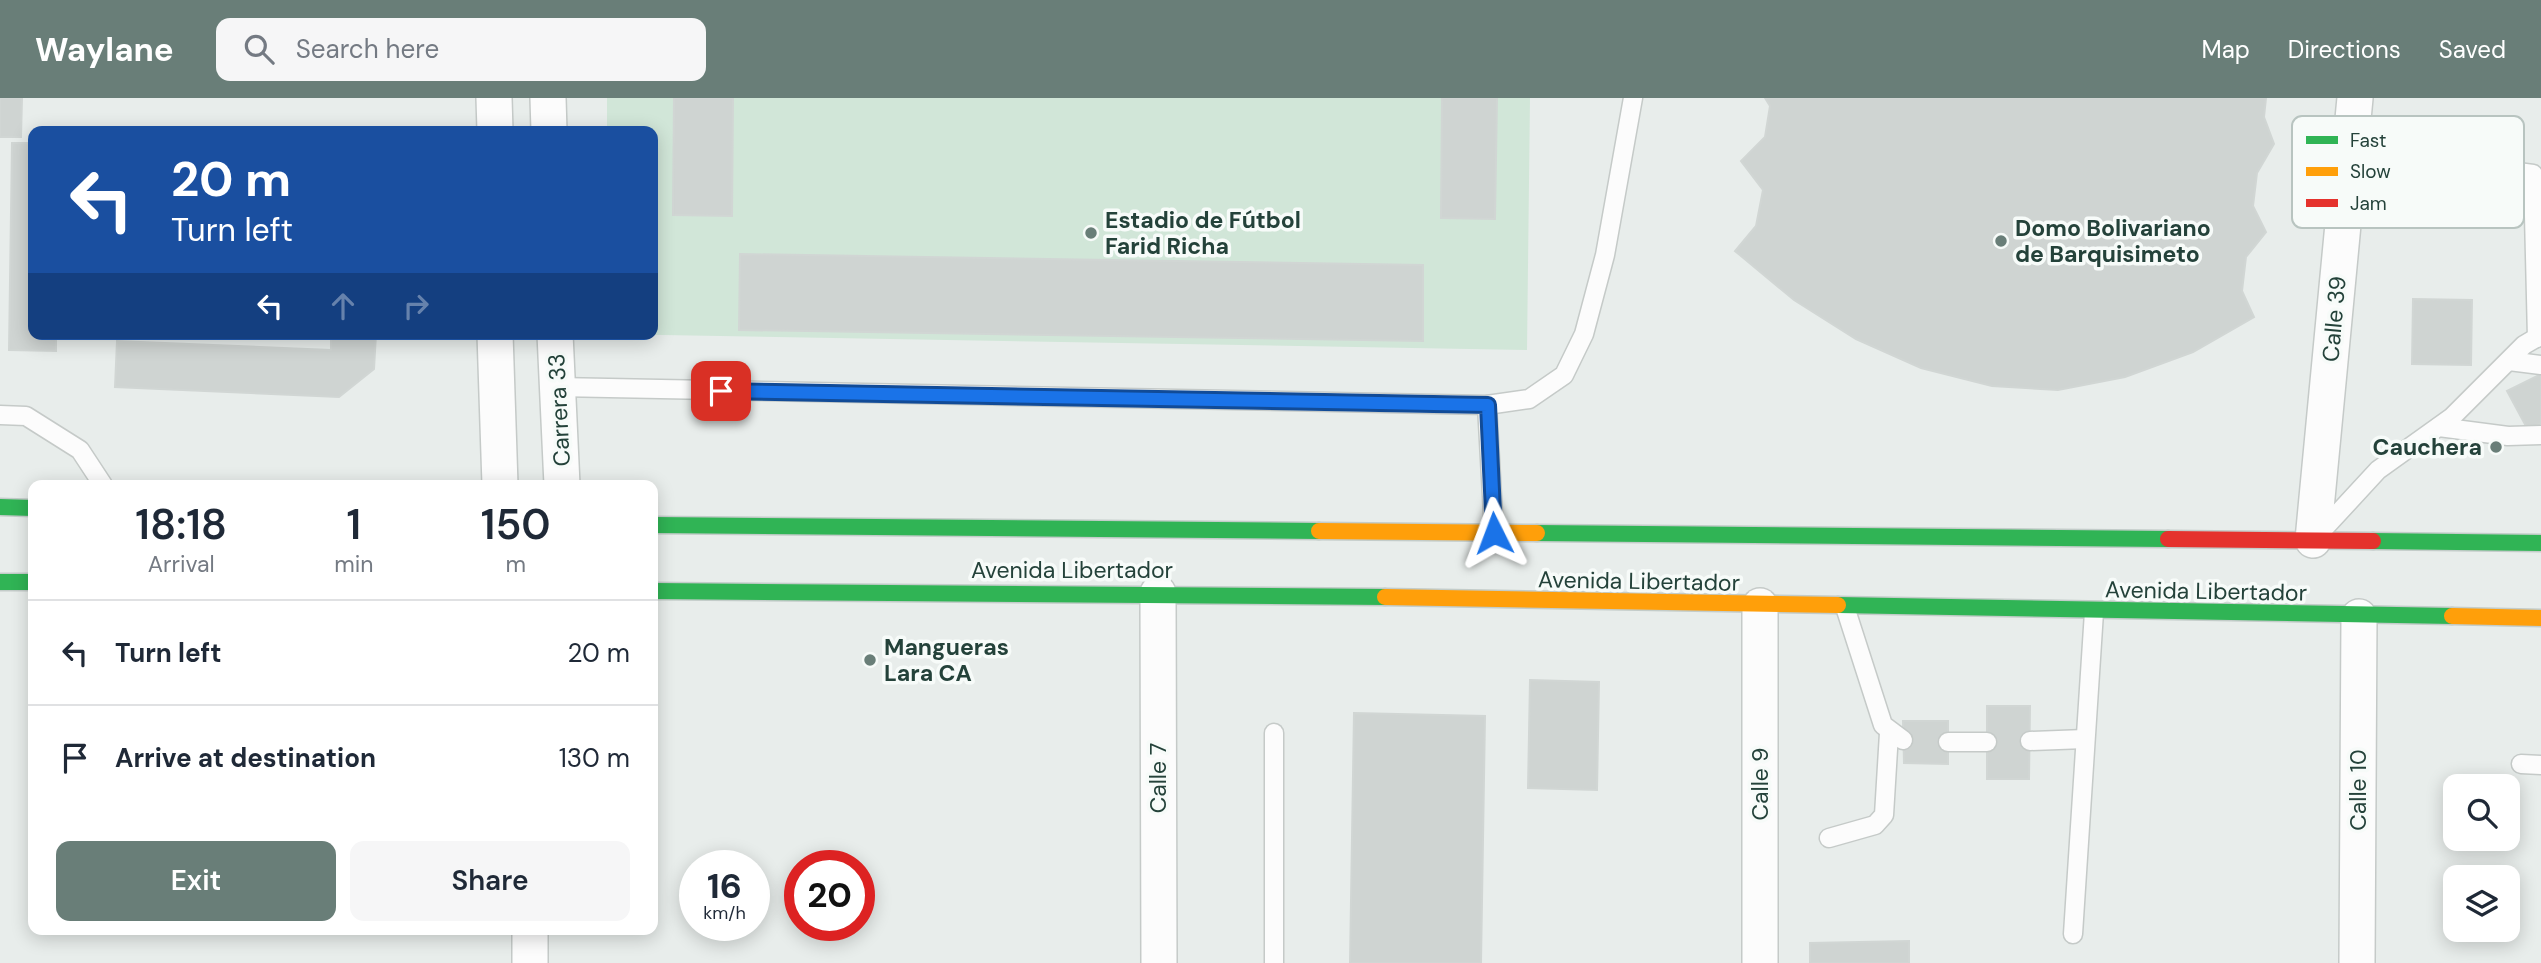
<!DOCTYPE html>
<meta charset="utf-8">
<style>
:root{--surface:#fff;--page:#f6f6f7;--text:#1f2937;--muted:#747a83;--line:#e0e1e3;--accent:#697e78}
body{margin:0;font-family:"DM Sans",sans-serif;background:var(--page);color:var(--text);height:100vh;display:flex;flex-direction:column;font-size:26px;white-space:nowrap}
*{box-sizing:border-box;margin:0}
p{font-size:23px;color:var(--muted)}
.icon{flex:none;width:38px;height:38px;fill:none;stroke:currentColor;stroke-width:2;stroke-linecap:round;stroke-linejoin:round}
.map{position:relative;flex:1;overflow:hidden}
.panel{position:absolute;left:28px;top:382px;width:630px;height:455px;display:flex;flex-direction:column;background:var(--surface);border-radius:14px;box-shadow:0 4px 18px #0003}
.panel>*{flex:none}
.top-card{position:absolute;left:28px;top:28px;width:630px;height:214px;border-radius:14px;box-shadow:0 4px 18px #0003;background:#1a4fa0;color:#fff;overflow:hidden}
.controls{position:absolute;left:2443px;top:676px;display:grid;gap:14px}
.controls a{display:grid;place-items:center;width:77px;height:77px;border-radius:14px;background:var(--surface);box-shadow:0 4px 18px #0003;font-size:35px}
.speed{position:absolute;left:679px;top:752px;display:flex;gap:14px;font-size:35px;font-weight:700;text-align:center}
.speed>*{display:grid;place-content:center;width:91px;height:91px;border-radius:50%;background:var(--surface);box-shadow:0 4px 18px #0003;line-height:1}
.speed small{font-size:18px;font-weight:400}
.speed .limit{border:10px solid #d22;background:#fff;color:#111}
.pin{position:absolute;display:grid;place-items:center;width:60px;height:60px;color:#fff;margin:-30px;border-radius:14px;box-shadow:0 4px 10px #0006}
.me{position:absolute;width:77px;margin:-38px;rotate:357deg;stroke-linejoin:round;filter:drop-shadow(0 0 5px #0008)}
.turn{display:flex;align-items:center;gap:24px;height:147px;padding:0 28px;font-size:32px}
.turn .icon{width:91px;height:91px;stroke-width:2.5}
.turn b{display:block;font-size:49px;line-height:60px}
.lanes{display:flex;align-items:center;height:66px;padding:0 28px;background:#0003;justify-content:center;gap:35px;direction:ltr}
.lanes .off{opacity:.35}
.eta{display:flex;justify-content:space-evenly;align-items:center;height:119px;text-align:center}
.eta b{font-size:42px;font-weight:600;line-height:49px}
.primary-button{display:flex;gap:14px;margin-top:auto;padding:14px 28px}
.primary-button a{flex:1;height:80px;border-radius:14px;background:var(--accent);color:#fff;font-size:28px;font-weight:600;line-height:80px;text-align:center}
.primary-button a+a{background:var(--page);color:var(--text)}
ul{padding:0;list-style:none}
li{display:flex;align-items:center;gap:21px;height:105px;padding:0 28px;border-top:2px solid var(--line)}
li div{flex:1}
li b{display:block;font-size:26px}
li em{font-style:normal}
header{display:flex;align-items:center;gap:42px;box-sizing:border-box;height:98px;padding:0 35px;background:var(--accent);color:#fff}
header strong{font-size:33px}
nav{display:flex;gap:38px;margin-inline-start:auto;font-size:24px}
.search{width:490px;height:63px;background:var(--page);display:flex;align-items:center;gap:18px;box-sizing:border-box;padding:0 24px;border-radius:14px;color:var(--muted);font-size:26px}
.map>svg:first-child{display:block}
.green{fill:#d1e6d8}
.building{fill:#cfd4d2;stroke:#d1d6d4;stroke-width:2}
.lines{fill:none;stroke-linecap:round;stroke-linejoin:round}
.lane-casing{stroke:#c5cac8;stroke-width:21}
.street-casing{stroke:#c5cac8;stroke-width:38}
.fast-casing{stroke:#c3ccc9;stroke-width:19}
.slow-casing{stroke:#c3ccc9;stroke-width:19}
.jam-casing{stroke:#c3ccc9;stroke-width:19}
.lane{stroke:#fcfcfc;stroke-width:18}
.street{stroke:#fcfcfc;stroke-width:35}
.fast{stroke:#30b455;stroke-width:16}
.slow{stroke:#ff9f0a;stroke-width:16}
.jam{stroke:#e5322d;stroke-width:16}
.route-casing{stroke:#114b97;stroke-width:18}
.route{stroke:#1a73e8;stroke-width:12}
.poi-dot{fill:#697e78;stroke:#f7fbf9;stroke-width:2.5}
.labels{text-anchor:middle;stroke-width:7;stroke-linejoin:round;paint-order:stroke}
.poi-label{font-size:23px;font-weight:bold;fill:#24423a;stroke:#f7fbf9;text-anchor:start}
.street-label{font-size:23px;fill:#24423a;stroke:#f7fbf9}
.key{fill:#f7fbf9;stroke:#b8c4c0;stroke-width:2}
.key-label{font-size:19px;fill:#24423a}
</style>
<header>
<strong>Waylane</strong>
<div class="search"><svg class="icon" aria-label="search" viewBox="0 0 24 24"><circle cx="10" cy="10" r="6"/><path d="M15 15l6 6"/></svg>Search here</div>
<nav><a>Map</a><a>Directions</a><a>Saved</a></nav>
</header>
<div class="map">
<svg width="2541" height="865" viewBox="0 0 2541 865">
<rect width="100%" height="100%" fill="#e8edeb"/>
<polygon class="green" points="607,0 1530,0 1527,252 604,236 653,236 653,33 607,33"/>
<g class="building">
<polygon points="0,0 22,0 21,39 0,39"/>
<polygon points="674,0 733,0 732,118 673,117"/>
<polygon points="1442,0 1497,0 1495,121 1441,120"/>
<polygon points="1765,0 2266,0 2264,19 2274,46 2257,75 2253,108 2266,134 2246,159 2242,193 2254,219 2193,254 2125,279 2058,292 1992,288 1921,270 1856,241 1794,202 1735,153 1756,128 1763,92 1741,63 1765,39 1770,8"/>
<polygon points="12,45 33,45 33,236 56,236 56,253 9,252"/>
<polygon points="740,156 1423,167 1423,243 739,232"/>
<polygon points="2413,201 2472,202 2471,267 2412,266"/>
<polygon points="331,236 376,236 374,271 339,299 115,289 117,243 331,252"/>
<polygon points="2541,276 2541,325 2528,332 2507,293"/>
<polygon points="1530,582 1599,584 1597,692 1528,690"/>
<polygon points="1987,608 2030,608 2029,681 1987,681"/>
<polygon points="1354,615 1485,618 1481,865 1350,865"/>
<polygon points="1903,623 1948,623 1948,666 1904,665"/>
<polygon points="1909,843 1909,865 1810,865 1810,845"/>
</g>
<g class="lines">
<defs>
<g id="lane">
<polyline points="2419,61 2533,76 2537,240"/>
<polyline points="2509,263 2541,267"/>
<polyline points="557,289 1487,307 1529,301 1564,277 1584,236 1605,157 1633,0"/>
<polyline points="1487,307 1494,435"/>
<polyline points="0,317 26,318 80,352 103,387"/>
<polyline points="2439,329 2508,338 2541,337"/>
<polyline points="2318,437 2378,372 2452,319 2524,247 2541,237"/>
<polyline points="1845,509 1883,627 1903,642"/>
<polyline points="2030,643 2085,641"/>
<polyline points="1948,644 1987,644"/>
<polyline points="2521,666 2541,667"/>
<polyline points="1829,740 1875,727 1884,717 1889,635"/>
<polyline points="2073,836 2094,514"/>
<polyline points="1274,865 1274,635"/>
</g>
<g id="street">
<polyline points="494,0 495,33"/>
<polyline points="548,0 549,33"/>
<polyline points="495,236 500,387"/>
<polyline points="555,236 562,387"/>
<polyline points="2313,442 2355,0"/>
<polyline points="1158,495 1159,865"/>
<polyline points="530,865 530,831"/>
<polyline points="1760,865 1760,508"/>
<polyline points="2357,865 2359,519"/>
</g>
<g id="fast">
<polyline points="0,409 33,410"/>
<polyline points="653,427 1319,433"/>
<polyline points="1537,435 2168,441"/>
<polyline points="2373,443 2541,445"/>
<polyline points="0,484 33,484"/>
<polyline points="653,493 1385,499"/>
<polyline points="1838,507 2452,518"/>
</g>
<g id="slow">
<polyline points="1319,433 1537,435"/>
<polyline points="1385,499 1838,507"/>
<polyline points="2452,518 2541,520"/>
</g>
<polyline id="jam" points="2168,441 2373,443"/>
</defs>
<use href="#lane" class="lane-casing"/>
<use href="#street" class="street-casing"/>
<use href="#fast" class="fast-casing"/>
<use href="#slow" class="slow-casing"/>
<use href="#jam" class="jam-casing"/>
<use href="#lane" class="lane"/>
<use href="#street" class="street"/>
<use href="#fast" class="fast"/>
<use href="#slow" class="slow"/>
<use href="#jam" class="jam"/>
</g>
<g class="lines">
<defs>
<polyline id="route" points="721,293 1488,307 1494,435"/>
</defs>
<use href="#route" class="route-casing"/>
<use href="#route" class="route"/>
</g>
<g class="poi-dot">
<circle cx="1091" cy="135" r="7"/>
<circle cx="2001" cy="143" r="7"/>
<circle cx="2496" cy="349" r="7"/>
<circle cx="870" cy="562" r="7"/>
</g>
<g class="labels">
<g class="poi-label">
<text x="1105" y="130">Estadio de Fútbol<tspan x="1105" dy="26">Farid Richa</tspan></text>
<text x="2015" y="138">Domo Bolivariano<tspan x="2015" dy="26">de Barquisimeto</tspan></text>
<text x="2482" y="357" text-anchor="end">Cauchera</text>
<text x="884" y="557">Mangueras<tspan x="884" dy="26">Lara CA</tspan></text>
</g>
<g class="street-label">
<text transform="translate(2334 221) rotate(-85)" y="8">Calle 39</text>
<text transform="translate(559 312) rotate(-93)" y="8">Carrera 33</text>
<text x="1072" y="480">Avenida Libertador</text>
<text transform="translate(1639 483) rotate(1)" y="8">Avenida Libertador</text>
<text transform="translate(2206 493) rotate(1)" y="8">Avenida Libertador</text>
<text transform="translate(1158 680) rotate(-90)" y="8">Calle 7</text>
<text transform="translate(1760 686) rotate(-90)" y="8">Calle 9</text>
<text transform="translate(2358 692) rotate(-90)" y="8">Calle 10</text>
</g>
</g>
<rect x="2292" y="18" width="232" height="112" rx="10" class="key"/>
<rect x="2306" y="38" width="32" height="8" fill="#30b455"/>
<rect x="2306" y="69" width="32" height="9" fill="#ff9f0a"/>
<rect x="2306" y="101" width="32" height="8" fill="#e5322d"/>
<g class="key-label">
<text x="2350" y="49">Fast</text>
<text x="2350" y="80">Slow</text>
<text x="2350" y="112">Jam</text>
</g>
</svg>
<div class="controls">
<a><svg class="icon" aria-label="search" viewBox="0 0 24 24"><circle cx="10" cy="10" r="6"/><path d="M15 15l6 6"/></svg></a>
<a><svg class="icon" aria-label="layers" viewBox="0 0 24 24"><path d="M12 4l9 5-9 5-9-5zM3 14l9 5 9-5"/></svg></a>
</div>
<div class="speed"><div>16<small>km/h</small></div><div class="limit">20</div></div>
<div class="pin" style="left:721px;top:293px;background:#d93025"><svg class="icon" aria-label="arrive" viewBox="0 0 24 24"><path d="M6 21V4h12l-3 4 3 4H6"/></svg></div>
<svg class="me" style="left:1494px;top:435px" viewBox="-20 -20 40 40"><path d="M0-17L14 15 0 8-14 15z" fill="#1a73e8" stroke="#fff" stroke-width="4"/></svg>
<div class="top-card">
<div class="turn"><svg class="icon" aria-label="left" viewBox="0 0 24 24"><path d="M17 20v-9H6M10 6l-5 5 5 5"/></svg><div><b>20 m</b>Turn left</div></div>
<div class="lanes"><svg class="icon" aria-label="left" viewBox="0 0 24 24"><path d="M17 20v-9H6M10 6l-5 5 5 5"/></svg><svg class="icon off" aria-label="ahead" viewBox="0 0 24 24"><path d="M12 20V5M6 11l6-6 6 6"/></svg><svg class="icon off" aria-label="right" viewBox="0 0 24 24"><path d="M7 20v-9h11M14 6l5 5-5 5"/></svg></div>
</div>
<section class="panel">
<div class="eta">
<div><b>18:18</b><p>Arrival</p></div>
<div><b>1</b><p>min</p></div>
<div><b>150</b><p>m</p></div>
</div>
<ul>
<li><svg class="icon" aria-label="left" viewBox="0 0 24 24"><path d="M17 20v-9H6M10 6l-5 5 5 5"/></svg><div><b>Turn left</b></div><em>20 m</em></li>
<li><svg class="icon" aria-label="arrive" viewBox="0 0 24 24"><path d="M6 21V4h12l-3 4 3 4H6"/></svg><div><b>Arrive at destination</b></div><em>130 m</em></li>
</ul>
<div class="primary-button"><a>Exit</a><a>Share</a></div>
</section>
</div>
